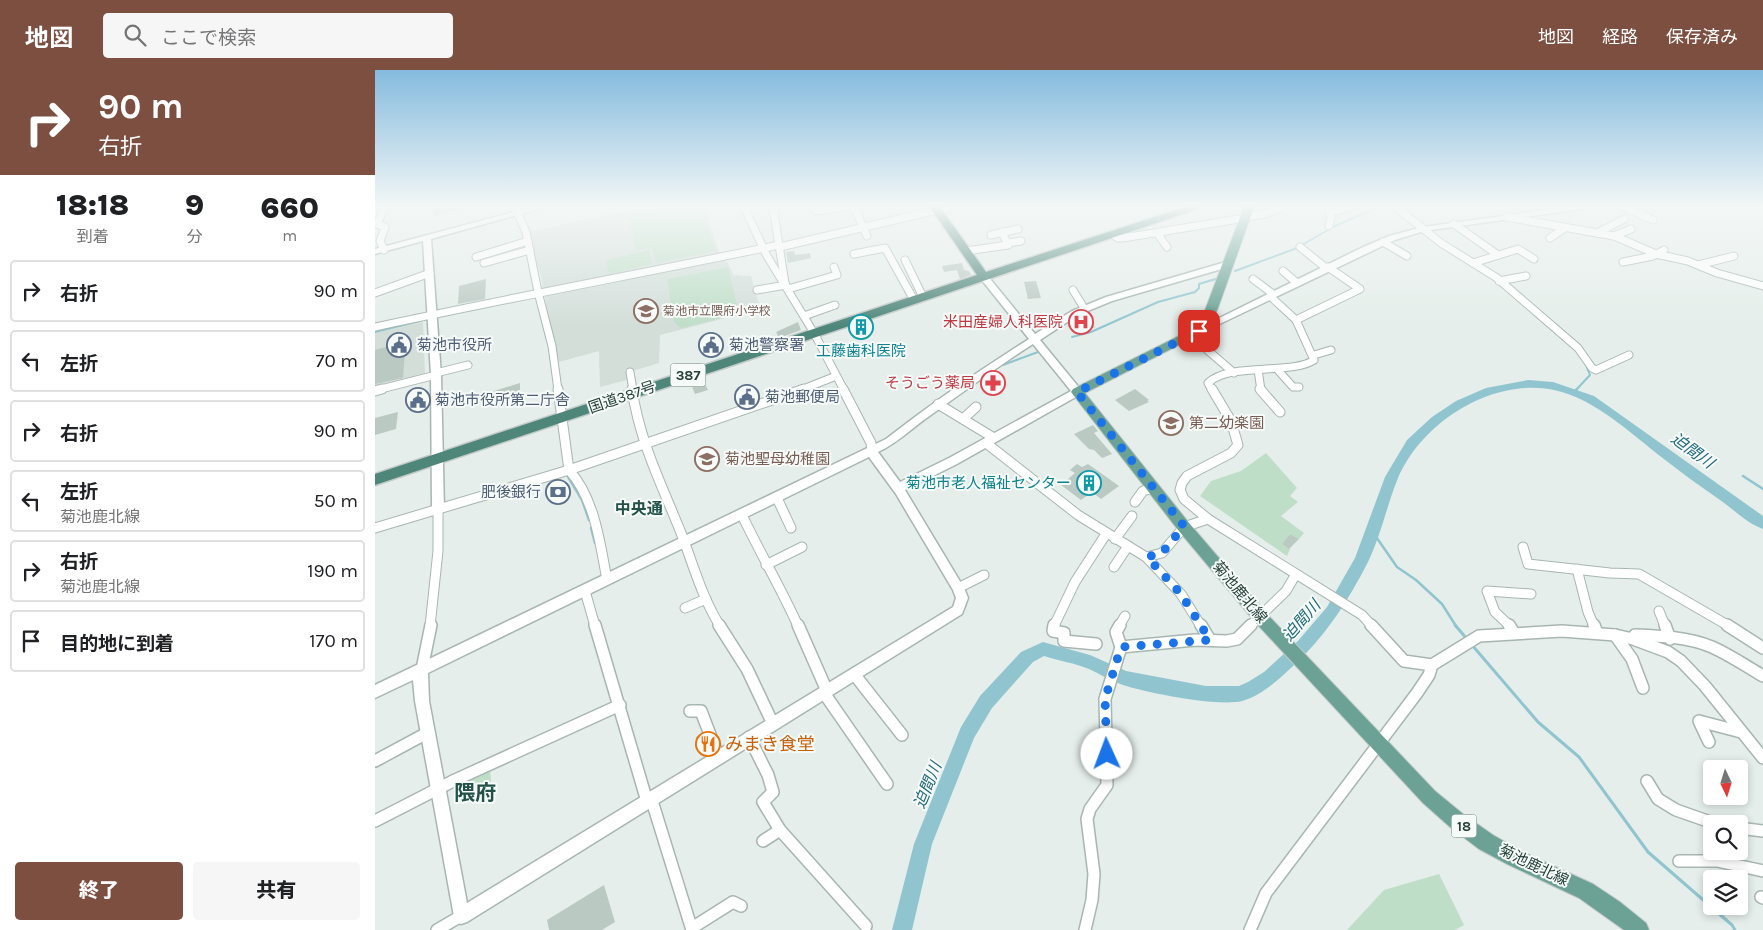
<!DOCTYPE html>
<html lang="ja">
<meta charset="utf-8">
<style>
:root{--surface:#fff;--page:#f6f6f6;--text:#202124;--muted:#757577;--line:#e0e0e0;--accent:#7c4f41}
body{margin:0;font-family:Karla,"Noto Sans JP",sans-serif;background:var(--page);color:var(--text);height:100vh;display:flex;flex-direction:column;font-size:19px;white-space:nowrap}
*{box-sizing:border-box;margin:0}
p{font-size:16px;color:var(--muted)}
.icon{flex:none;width:28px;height:28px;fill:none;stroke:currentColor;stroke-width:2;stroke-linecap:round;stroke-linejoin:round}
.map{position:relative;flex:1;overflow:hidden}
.panel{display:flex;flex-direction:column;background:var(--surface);width:375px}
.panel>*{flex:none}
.top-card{background:#7c4f41;color:#fff;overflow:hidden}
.needle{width:32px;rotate:176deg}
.fabs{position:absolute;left:1328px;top:690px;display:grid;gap:10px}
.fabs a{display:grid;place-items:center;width:45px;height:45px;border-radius:5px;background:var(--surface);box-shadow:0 2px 8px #0003;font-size:25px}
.pin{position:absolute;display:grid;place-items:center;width:42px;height:42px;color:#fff;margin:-21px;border-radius:10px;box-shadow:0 2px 8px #0006}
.me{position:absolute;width:55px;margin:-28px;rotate:358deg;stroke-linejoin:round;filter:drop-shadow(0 0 4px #0008)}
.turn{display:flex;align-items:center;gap:18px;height:105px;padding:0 15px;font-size:22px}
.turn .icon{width:65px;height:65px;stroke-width:2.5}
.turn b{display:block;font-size:35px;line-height:42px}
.eta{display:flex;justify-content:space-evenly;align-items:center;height:85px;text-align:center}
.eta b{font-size:30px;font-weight:800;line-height:35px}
.button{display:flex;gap:10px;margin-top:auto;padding:10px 15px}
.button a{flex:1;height:58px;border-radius:5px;background:var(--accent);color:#fff;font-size:20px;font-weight:800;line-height:58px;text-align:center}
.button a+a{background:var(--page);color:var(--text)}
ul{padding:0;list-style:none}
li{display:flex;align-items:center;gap:15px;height:62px;margin:0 10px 8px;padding:0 5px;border:2px solid var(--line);border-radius:5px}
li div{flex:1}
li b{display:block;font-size:19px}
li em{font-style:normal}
header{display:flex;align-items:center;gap:30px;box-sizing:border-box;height:70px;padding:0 25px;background:var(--accent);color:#fff}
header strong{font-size:24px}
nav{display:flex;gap:28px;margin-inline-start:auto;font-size:18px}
.search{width:350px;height:45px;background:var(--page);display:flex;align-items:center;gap:12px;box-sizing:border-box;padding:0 18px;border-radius:5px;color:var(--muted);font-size:19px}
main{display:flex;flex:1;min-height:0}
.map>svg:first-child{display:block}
.built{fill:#d3ded9}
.green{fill:#bfdec8}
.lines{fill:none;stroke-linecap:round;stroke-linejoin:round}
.stream-far2{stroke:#90c5d0;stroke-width:2}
.stream-far1{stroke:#90c5d0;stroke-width:2.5}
.stream{stroke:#90c5d0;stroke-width:3}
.river{fill:#90c5d0;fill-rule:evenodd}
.building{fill:#bbc9c3}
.minor-far2-casing{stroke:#a8b6b1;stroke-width:9}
.minor-far1-casing{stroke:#a8b6b1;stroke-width:11}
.minor-casing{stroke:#a8b6b1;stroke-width:14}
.tertiary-casing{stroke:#a8b6b1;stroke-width:3}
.primary-casing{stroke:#c2cac8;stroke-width:2}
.trunk-casing{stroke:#c2cac8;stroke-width:3}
.minor-far2{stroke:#fff;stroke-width:7}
.minor-far1{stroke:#fff;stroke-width:9}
.minor{stroke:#fff;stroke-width:11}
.tertiary{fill:#fff;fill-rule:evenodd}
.primary{fill:#6ba295;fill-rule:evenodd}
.trunk{fill:#4e867a;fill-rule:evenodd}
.route{stroke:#1a73e8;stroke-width:9;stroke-dasharray:0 16.2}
.labels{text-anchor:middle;stroke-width:4;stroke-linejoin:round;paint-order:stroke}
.far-education-label{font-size:12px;fill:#785e54;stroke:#f6faf8;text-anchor:start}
.shield{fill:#f6faf8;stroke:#647872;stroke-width:1}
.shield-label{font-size:14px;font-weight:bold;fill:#254039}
.health-label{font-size:15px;fill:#be3a42;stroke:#f6faf8;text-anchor:end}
.service-label{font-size:15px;fill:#4e5e75;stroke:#f6faf8;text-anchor:start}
.culture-label{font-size:15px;fill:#0d838f;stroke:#f6faf8}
.street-label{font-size:15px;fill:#254039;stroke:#f6faf8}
.education-label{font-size:15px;fill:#785e54;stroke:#f6faf8;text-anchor:start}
.water-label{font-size:16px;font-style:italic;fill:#206a7a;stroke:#f6faf8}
.neighbourhood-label{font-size:16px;font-weight:bold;fill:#215147;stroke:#f6faf8}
.near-food-label{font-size:18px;fill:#c56008;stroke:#f6faf8;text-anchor:start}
.near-quarter-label{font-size:21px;font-weight:bold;fill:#215147;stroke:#f6faf8}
</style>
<header>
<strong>地図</strong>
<div class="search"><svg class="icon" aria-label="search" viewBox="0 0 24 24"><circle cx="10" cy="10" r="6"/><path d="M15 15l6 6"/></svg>ここで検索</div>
<nav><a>地図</a><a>経路</a><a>保存済み</a></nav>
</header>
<main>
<section class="panel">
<div class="top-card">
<div class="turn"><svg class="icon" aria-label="right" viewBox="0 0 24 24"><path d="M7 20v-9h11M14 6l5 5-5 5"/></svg><div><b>90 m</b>右折</div></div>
</div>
<div class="eta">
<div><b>18:18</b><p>到着</p></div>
<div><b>9</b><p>分</p></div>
<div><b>660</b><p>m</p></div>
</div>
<ul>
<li><svg class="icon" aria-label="right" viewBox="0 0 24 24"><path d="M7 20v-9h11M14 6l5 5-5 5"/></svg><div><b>右折</b></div><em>90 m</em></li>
<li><svg class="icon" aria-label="left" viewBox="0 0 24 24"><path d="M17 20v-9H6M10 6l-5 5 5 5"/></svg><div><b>左折</b></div><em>70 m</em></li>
<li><svg class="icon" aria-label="right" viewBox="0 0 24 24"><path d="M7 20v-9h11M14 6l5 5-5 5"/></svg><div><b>右折</b></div><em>90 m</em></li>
<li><svg class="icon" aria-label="left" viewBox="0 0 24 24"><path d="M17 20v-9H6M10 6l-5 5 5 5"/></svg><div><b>左折</b><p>菊池鹿北線</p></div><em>50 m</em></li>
<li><svg class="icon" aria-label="right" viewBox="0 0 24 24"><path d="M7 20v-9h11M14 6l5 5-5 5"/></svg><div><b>右折</b><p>菊池鹿北線</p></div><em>190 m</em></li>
<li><svg class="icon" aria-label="arrive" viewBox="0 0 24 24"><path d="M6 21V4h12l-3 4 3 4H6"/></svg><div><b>目的地に到着</b></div><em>170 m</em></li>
</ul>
<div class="button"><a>終了</a><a>共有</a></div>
</section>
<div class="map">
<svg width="1388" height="860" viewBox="0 0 1388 860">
<rect width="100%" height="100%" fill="#e5eeea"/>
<g class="built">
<polygon points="276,137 330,137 345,186 168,219 167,209 151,162"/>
<polygon points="351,190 359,205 376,206 384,235 373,237 366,244 285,265 284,293 251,303 252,310 225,317 224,281 184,292 171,239 170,225"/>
<polygon points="48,252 50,305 0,319 0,263"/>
</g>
<g class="green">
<polygon points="292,137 325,137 341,181 281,193 277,177 262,180 252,145"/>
<polygon points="274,180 277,194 234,204 231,190"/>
<polygon points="353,197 363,239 345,243 347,248 306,258 299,252 292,209"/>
<polygon points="891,383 922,418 915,426 923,432 906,446 929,463 924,469 915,464 907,474 915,479 912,486 825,426 836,411 866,401"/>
<polygon points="115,697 116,712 81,728 78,722 81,714"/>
<polygon points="1064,804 1089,855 1080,860 972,860 1009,820"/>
</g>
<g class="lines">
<g class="stream-far2">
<polyline points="860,201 922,178 958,157 1003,137"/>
<polyline points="0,262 45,251"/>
<polyline points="697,267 716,262 783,232 820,222 824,218 824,214 844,208"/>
<polyline points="628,295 663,282"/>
<polyline points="1201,320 1215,305 1211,295"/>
</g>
<g class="stream-far1">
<polyline points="1199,322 1202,319"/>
<polyline points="192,405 207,430 214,450"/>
<polyline points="1368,406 1388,419"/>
<polyline points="216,458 220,473"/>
<polyline points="997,461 1022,497 1041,510 1067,534 1081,556"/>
</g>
<g class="stream">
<polyline points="1080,555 1092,569"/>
<polyline points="1097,575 1163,652 1204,687 1273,782 1357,855 1360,860"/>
</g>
<path class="river" d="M1153 310 1178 312 1219 326 1388 446V459C1373 454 1358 439 1345 430 1326 417 1307 403 1289 389 1256 364 1221 329 1179 320 1117 307 1047 352 1023 408 1012 435 1006 465 993 492 973 531 950 567 917 597 903 610 886 626 867 631 844 637 772 623 748 615 736 611 725 604 714 599 700 593 684 591 669 586L658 592 617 638 599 668 557 774 537 860H517L539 774 586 657 605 626 646 582 668 572 715 585 751 601 831 616H864L873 612 889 602 923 571 952 537 980 488 1010 407 1032 370 1057 347 1081 331 1111 318Z"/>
</g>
<g class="building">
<polygon points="57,137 87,137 88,139 60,146"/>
<polygon points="419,181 420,185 435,183 436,188 413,193 411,182"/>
<polygon points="587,193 589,200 594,201 596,205 585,209 582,200 569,202 567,196"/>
<polygon points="111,209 110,229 83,234 84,216"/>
<polygon points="661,211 666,228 653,229 649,212"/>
<polygon points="707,248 720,257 706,263 692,256"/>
<polygon points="423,252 426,260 404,268 401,262"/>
<polygon points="36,270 36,282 30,283 28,308 0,314 0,280"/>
<polygon points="328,309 333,320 320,324 316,314"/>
<polygon points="145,313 145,320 127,326 128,329 111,334 110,331 100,335 100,327"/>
<polygon points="760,319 774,330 772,331 774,332 754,341 740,330"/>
<polygon points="51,321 52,334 36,339 35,326"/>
<polygon points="23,342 21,359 0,365 0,348"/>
<polygon points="718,355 723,361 719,363 737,384 727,388 719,380 714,379 699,364"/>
<polygon points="702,394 707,397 713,394 744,416 726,429 717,422 706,430 686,415 700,403 695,400"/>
<polygon points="915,464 924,469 914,479 907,474"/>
<polygon points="327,664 334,683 328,687 321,667"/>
<polygon points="229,815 240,852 227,860 174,860 172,850"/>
</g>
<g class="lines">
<defs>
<g id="minor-far2">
<polyline points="140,137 151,162 163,222 177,276 183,320"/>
<polyline points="369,137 392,186 439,263 469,320"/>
<polyline points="398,137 410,213"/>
<polyline points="438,137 441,141 468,137"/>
<polyline points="479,137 492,166"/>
<polyline points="954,137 956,148 954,156"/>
<polyline points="958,137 961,141 974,137"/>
<polyline points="1021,137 1066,173 1122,208 1203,278 1217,298 1221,300 1254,285"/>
<polyline points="1249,137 1278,150"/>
<polyline points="871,147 890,144 907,137"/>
<polyline points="1131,147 1239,166 1281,184 1313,191 1342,203 1388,216"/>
<polyline points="1079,154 1123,185"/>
<polyline points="782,163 792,177"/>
<polyline points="1222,163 1249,149"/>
<polyline points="737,164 743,168 748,168 870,148"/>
<polyline points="616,165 643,159"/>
<polyline points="1239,166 1256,159"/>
<polyline points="1175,168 1188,159 1187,157"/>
<polyline points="1008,172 1032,186"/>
<polyline points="633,173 646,171"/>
<polyline points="405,177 575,137"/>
<polyline points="925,177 951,198"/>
<polyline points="9,180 5,171 10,157 2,154 10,137"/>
<polyline points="591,181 633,175 627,162"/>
<polyline points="479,184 510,178 539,230"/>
<polyline points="101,187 153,171"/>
<polyline points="530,190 548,227"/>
<polyline points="1248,192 1278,186 1289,180"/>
<polyline points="109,193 155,180"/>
<polyline points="1098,193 1143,179 1159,189"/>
<polyline points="1323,195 1359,186"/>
<polyline points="908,201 922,213"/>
<polyline points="878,209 898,224"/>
<polyline points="1124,211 1151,206"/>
<polyline points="413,219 462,205 459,197"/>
<polyline points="382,220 411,215"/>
<polyline points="698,220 709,238"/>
<polyline points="0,223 55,203"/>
<polyline points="429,246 460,235"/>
<polyline points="921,250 985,219 953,197"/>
<path d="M0 257C134 228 269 203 404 175"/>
<polyline points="815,265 859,303"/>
<polyline points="939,285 956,280"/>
<polyline points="902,299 918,317 924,317"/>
<polyline points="883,300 886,320"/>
<polyline points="255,302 258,320"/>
<polyline points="61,303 93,295"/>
<polyline points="2,320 61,305"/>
<polyline points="426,320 461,306"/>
<path d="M837 320 833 313C854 292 918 305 939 290L921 250 895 226"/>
</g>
<g id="minor-far1">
<path d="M183 319 194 400C220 429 225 473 232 510"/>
<path d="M257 319C265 374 288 417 308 468 319 498 328 529 345 556"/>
<polyline points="468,319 496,373 497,381"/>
<polyline points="837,319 856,351 863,375 856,383 812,406 807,413 805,420 809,429 833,449 987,545 997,556"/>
<polyline points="885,319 905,342"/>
<polyline points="0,321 7,319"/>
<polyline points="563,334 619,368"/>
<polyline points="588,349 601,337"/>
<polyline points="611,373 703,445 771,487 806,524 826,556"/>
<polyline points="402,428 416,458"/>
<polyline points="760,432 768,421 778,418"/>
<path d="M367 445C385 483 406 518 423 556"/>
<polyline points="0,458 194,400 429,319"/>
<polyline points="740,469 757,446"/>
<polyline points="1148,477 1153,494 1235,503 1264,504 1354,556"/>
<polyline points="771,487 787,483 809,457 833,449"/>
<polyline points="391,495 427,477"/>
<polyline points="739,497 753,476"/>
<polyline points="1202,499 1213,542 1219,556"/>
<polyline points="583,518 609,505"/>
<polyline points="210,521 220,556"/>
<polyline points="310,538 331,529"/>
<polyline points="1284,541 1290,556"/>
<polyline points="55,556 63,481 63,440"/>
<polyline points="679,556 700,512 731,464"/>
<polyline points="744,556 750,546"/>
<polyline points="875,556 911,521 921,504"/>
<polyline points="1135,556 1120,542 1112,521 1156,524"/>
</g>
<g id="minor">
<polyline points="220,555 271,728 277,731 317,860"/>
<polyline points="344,555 372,599 398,654"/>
<polyline points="423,555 452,621"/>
<polyline points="679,555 678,561 689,563 689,571 721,574"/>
<polyline points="745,555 741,562 746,577"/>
<polyline points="826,555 835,570"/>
<polyline points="996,555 1029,591 1057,595 1104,566 1187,561 1240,565 1258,569 1293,582 1306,591 1330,616 1388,688"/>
<polyline points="1134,555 1139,563"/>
<polyline points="1219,555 1222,563"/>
<polyline points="1290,555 1295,569"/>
<polyline points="1352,555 1388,578"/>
<polyline points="1240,565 1257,589 1268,618"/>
<path d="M1258 568 1260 565C1286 566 1313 567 1337 577 1355 585 1371 596 1388 606"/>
<polyline points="47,599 56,555"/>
<polyline points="479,604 527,665"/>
<polyline points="449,623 512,714"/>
<polyline points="315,641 326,641 344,688"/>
<polyline points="374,667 393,705 398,722 388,732 405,760 491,856"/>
<polyline points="1334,672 1324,651 1366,662"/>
<polyline points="0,691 52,663"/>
<polyline points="1272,711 1283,729 1301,740 1341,754"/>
<polyline points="0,751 80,710 245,635"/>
<polyline points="1364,758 1388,761"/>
<polyline points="388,771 405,760"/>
<polyline points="1304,791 1342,791 1388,801"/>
<polyline points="1386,827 1388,828"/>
<polyline points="317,858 358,832 366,836"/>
<polyline points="62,860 86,846"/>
<polyline points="710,860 717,830 719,804 712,749 715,739 732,715 730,629 746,577 820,570 852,571 862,569 876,555"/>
<polyline points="875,860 891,823 1042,623 1054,605 1057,595"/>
</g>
<g id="tertiary">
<polygon points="158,137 170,137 56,169 66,305 69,440 67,443 59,443 57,440 56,305 48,171 0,184 0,179"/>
<polygon points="1192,137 1211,137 1207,139 1049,161 1020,170 832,260 826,260 824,258 986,178 1014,166 1048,157"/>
<path d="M854 191 857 192V196L737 231 703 245 665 270 706 320 707 322 706 324 582 394 530 420 589 518 593 528 587 544 92 852 86 854 80 852 40 631 38 610 0 628V615L511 369C557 333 605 300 654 269L606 209V205H612L660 264 697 241 731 227ZM658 274 696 321 574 388 525 412 503 382C522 373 536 359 553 347 588 322 622 297 658 274ZM494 387 521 424 578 520 581 528 578 537 92 833 54 631 53 603Z"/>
</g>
<polygon id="primary" points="869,137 879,137 843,238 833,260 710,323 814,453 891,543 1060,721 1088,744 1118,765 1146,781 1218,814 1245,832 1271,853 1274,860 1249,860 1204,828 1132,794 1104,779 1075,757 1048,733 881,553 804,461 696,322 698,319 824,256"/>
<polygon id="trunk" points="555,137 565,137 611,202 810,137 824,137 823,139 0,415 0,404 602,205"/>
</defs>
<use href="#minor-far2" class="minor-far2-casing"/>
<use href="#minor-far1" class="minor-far1-casing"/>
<use href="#minor" class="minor-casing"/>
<use href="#tertiary" class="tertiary-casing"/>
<use href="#primary" class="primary-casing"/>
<use href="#trunk" class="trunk-casing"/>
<use href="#minor-far2" class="minor-far2"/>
<use href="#minor-far1" class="minor-far1"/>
<use href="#minor" class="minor"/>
<use href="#tertiary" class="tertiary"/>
<use href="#primary" class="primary"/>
<use href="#trunk" class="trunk"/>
</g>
<linearGradient id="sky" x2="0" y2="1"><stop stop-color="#85bbde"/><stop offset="0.53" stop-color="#f3f7f6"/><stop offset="1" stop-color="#f3f7f6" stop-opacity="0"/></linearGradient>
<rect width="1388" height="257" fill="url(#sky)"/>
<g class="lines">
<polyline class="route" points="732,684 730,629 746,577 835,570 806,524 772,487 787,483 809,456 702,322 824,261"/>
</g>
<defs>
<symbol id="school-ring" viewBox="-11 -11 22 22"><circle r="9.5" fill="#f6faf8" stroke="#8d6e63" stroke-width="1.5"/><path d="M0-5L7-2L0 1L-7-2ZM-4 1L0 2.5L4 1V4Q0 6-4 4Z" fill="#8d6e63"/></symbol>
<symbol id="hospital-ring" viewBox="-11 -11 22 22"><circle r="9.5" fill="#f6faf8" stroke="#e0444e" stroke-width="1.5"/><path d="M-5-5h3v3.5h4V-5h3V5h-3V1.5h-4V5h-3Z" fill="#e0444e"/></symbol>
<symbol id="building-ring" viewBox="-11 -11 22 22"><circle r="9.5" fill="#f6faf8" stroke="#0f9aa8" stroke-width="1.5"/><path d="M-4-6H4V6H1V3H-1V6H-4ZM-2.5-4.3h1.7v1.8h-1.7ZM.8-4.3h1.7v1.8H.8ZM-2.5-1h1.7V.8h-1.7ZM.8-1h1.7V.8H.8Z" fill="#0f9aa8"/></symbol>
<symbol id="civic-ring" viewBox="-11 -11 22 22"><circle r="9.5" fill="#f6faf8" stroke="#5c6f8a" stroke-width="1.5"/><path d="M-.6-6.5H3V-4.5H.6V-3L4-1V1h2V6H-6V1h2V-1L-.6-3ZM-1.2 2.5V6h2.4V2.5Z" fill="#5c6f8a"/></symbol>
<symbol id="pharmacy-ring" viewBox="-11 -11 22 22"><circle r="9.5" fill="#f6faf8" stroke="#e0444e" stroke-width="1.5"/><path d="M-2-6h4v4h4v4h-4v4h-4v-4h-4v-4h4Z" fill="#e0444e"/></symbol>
<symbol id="bank-ring" viewBox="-11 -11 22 22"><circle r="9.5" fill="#f6faf8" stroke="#5c6f8a" stroke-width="1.5"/><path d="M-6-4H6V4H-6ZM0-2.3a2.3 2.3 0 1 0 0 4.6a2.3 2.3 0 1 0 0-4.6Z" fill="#5c6f8a"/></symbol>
<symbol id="restaurant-ring" viewBox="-11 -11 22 22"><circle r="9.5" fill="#f6faf8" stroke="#e8710a" stroke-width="1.5"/><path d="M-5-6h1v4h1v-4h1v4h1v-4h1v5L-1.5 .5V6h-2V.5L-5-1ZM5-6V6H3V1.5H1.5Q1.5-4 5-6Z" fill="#e8710a"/></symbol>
</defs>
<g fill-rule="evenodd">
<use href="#school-ring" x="257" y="227" width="28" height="28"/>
<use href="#hospital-ring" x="692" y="238" width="28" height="28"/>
<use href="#building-ring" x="472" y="243" width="28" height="28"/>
<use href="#civic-ring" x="10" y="261" width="28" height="28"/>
<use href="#civic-ring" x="322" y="261" width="28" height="28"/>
<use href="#pharmacy-ring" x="604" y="299" width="28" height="28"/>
<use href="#civic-ring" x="358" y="313" width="28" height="28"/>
<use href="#civic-ring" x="29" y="316" width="28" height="28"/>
<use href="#school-ring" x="782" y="339" width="28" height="28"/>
<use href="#school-ring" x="318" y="375" width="28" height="28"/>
<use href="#building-ring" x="700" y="399" width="28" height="28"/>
<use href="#bank-ring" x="169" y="408" width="28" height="28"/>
<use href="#restaurant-ring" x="319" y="660" width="28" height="28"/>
</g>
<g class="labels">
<g class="far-education-label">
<text x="288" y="245">菊池市立隈府小学校</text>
</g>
<g class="shield">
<rect x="295.5" y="293.5" width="35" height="23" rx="4"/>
<rect x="1076.5" y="744.5" width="25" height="23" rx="4"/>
</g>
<g class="shield-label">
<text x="313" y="310">387</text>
<text x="1089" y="761">18</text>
</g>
<g class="health-label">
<text x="688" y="257">米田産婦人科医院</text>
<text x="600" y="318">そうごう薬局</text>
</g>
<g class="service-label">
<text x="42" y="280">菊池市役所</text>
<text x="354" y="280">菊池警察署</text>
<text x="390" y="332">菊池郵便局</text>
<text x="60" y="335">菊池市役所第二庁舎</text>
<text x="166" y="427" text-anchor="end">肥後銀行</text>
</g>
<g class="culture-label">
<text x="486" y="286">工藤歯科医院</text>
<text x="696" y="418" text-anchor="end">菊池市老人福祉センター</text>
</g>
<g class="street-label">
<text transform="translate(247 327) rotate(-19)" y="5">国道387号</text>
<text transform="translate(865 522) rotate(50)" y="5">菊池鹿北線</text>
<text transform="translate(1159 795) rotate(26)" y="5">菊池鹿北線</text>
</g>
<g class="education-label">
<text x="814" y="358">第二幼楽園</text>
<text x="350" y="394">菊池聖母幼稚園</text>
</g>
<g class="water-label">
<text transform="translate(1318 380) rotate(36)" y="6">迫間川</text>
<text transform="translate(926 550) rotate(-49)" y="6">迫間川</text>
<text transform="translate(552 715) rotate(-68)" y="6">迫間川</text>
</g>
<g class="neighbourhood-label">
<text x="264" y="444">中央通</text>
</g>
<g class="near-food-label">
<text x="350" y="680">みまき食堂</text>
</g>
<g class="near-quarter-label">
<text x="100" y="730">隈府</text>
</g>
</g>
</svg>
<div class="fabs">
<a><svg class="needle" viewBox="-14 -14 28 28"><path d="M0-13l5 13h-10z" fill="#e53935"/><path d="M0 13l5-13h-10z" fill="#757577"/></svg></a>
<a><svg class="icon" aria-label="search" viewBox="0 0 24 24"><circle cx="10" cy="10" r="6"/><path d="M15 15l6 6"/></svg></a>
<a><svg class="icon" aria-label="layers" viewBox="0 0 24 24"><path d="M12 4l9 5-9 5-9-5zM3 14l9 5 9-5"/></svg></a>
</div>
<div class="pin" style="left:824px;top:261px;background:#d93025"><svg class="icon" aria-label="arrive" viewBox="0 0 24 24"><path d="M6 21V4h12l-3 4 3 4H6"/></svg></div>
<svg class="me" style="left:732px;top:684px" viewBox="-20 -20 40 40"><circle r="19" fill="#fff"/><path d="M0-13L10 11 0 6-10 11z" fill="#1a73e8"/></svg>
</div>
</main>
